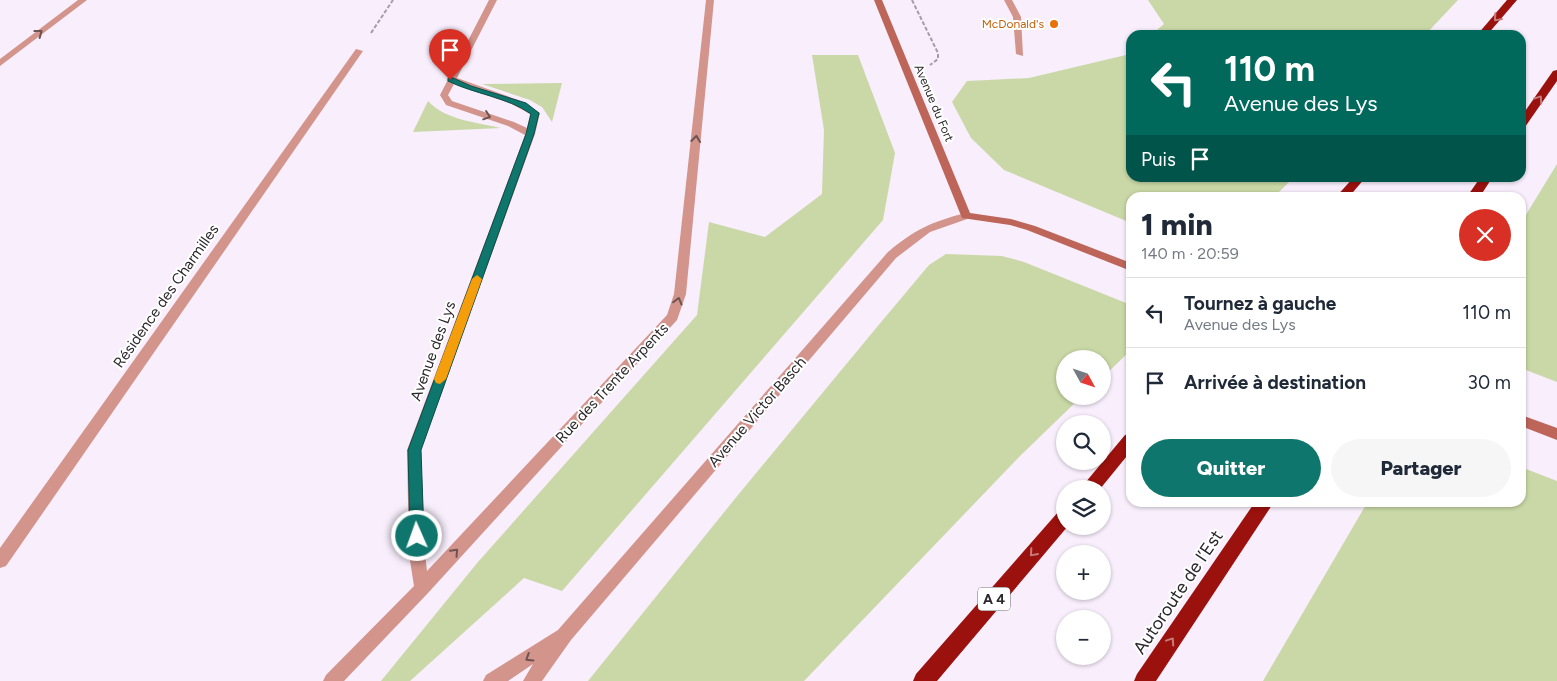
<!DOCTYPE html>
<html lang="fr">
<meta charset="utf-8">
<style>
:root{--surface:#fff;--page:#f6f6f7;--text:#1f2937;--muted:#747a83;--line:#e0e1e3;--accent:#0f766e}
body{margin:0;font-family:Figtree,sans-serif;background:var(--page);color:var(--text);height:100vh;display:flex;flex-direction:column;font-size:19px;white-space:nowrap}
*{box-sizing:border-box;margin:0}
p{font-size:16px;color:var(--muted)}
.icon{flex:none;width:28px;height:28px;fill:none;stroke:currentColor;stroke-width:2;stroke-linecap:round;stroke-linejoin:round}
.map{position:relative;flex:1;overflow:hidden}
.sheet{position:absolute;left:1126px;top:192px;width:400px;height:315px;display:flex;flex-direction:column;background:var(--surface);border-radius:15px;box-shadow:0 1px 4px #0004}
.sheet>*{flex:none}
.guide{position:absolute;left:1126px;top:30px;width:400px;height:152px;border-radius:15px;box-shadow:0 1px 4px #0004;background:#00695c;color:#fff;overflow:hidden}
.needle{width:32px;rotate:130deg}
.buttons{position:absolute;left:1056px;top:350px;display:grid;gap:10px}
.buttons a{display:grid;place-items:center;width:55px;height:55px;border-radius:50%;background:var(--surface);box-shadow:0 1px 4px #0004;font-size:25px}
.pin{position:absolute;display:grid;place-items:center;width:42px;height:42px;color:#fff;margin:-51px -21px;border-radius:50% 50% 50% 0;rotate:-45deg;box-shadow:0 0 5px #0007}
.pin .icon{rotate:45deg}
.me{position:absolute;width:55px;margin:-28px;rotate:358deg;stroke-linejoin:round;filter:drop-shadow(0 0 4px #0008)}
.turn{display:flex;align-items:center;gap:18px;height:105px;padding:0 15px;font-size:22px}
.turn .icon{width:65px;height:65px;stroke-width:2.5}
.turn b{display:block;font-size:35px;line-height:42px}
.then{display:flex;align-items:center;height:48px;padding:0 15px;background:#0003;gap:10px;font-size:19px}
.round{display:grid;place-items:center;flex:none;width:52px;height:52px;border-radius:26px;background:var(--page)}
.head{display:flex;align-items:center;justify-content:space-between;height:85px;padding:0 15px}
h1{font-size:30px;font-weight:800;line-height:38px}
.button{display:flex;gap:10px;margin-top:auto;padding:10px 15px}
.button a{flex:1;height:58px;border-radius:30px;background:var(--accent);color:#fff;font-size:20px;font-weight:800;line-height:58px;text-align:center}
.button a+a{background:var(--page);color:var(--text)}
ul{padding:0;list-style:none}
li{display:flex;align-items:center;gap:15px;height:70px;padding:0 15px;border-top:1px solid var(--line)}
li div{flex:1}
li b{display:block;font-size:19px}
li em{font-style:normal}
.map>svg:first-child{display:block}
.green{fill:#c9d8a6}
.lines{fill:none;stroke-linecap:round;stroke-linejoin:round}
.path{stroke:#a59da8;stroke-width:2;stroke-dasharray:4 2;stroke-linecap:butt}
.service{fill:#d2948b;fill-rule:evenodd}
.minor{fill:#d2948b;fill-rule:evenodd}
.tertiary{fill:#d2948b;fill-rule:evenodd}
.secondary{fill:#bd6559;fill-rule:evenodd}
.motorway{fill:#9a110d;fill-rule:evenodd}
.oneway{stroke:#c77c7a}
.oneway2{stroke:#6e5352}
.route{fill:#0f766e;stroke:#0a4d48}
.slow{fill:#f59e0b}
.food-dot{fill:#e8710a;stroke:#fff;stroke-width:2}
.labels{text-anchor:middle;stroke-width:4;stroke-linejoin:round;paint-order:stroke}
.far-food-label{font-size:12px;fill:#c56008;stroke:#fff;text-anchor:end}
.far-street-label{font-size:12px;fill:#2b272c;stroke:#fff}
.shield{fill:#fff;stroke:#6b686b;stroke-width:1}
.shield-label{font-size:14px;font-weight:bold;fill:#2b272c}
.street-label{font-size:15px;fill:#2b272c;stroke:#fff}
.near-street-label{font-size:18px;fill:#2b272c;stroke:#fff}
</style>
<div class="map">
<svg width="1557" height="681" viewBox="0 0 1557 681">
<rect width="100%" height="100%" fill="#f8eefc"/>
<g class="green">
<polygon points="1148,0 1458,0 1425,35 1151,35 1164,24"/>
<polygon points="1131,50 1131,178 1293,178 1274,197 1131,198 1131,223 1004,170 971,138 952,102 967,81 1029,78 1126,55"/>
<polygon points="812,55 858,55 895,153 883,220 562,591 524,578 410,681 381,681 478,562 697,315 709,222 765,237 822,194 824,130"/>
<polygon points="562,83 552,122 542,107 530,100 482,84"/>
<path d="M428 101C445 120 476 122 501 128L413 132Z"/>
<polygon points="1557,164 1557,382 1521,368 1521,223"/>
<polygon points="946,254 1002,256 1024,262 1131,305 1131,350 1103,377 1102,359 1065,359 1065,396 1082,396 1021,455 804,681 588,681 738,495 877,327 929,265"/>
<polygon points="1521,467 1557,481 1557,681 1263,681 1367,503 1521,502"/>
</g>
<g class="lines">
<g class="path">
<polyline points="912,0 938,53 938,59 930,65"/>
<polyline points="371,33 393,0"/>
</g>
<polygon class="service" points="1004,0 1012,0 1021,17 1023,56 1016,54 1013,17"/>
<g class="minor">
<polygon points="78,0 87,0 0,66 0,59"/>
<path d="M489 0H497L457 78 518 100 540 113 535 134 421 450 425 554 427 571 667 315 674 294 706 0H714L686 294 677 320 428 593 344 681H323L326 675 414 586 409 554 407 450 525 135 508 126 446 105 440 95ZM454 84 512 104 530 114 527 128 514 122 452 101 448 95Z"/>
<polygon points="356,49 363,51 6,566 0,568 0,548"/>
</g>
<path class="tertiary" d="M966 213 971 216 970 218 930 232 896 258 571 640 542 681H523L533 664 508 681H483L486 675 558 630 888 252C914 230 933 221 966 213Z"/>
<g class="secondary">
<polygon points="874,0 882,0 970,213 1011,219 1035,226 1131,263 1131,271 1027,230 1010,225 962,218"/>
<polygon points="1521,415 1557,428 1557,440 1521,426"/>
</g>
<g class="motorway">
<polygon points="1507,0 1517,0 1487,35 1477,35"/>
<polygon points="1557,70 1557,81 1525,127 1521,128 1521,117 1553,71"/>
<polygon points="1353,178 1365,178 1348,198 1335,198"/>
<polygon points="1480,178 1492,178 1479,198 1466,198"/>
<polygon points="1131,433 1131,451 1100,489 1080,489 1125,435"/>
<polygon points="1255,502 1274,502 1156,681 1134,681 1137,674"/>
<polygon points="1065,509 1065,526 1068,526 937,681 913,681 916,674 1059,511"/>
</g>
</g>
<defs><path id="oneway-chevron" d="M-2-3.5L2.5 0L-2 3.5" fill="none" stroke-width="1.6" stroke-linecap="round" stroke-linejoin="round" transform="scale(1.25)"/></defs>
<g class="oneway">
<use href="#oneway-chevron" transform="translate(1497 18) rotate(131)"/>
<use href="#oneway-chevron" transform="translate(1539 99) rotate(-56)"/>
<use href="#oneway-chevron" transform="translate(1033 553) rotate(131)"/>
<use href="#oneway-chevron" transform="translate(1171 641) rotate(-56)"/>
</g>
<g class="oneway2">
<use href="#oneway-chevron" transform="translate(39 33) rotate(-37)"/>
<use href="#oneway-chevron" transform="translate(487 116) rotate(19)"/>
<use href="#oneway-chevron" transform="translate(696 139) rotate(-84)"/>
<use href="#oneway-chevron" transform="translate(678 301) rotate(-75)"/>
<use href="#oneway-chevron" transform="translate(455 552) rotate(-47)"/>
<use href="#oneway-chevron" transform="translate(529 658) rotate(148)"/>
</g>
<path class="route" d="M448 78H453L471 86 526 103 539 113 534 134 421 450 424 536 422 541 417 543 412 541 410 536 408 450 526 134 531 114C507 97 474 94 448 81Z"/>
<polygon class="slow" points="477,275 482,279 446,379 440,384 436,383 434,379 472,279"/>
<circle class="food-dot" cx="1054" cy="24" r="5"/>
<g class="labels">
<g class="far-food-label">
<text x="1044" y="28">McDonald's</text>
</g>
<g class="far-street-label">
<text transform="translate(934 103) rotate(67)" y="4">Avenue du Fort</text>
</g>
<rect class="shield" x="978" y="587.5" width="32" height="23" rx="4"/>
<g class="shield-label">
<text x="994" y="604">A 4</text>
</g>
<g class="street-label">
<text transform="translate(166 296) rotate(-55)" y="5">Résidence des Charmilles</text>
<text transform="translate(433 351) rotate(-70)" y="5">Avenue des Lys</text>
<text transform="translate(612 383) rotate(-47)" y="5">Rue des Trente Arpents</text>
<text transform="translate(757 412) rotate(-49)" y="5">Avenue Victor Basch</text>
</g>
<g class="near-street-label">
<text transform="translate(1178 592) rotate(-56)" y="6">Autoroute de l’Est</text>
</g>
</g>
</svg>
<div class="buttons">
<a><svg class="needle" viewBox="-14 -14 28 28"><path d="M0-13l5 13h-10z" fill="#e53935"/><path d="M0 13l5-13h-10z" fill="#747a83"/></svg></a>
<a><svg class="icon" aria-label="search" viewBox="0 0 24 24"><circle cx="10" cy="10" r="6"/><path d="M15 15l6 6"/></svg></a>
<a><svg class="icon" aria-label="layers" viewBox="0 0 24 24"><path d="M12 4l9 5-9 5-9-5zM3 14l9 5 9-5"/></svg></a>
<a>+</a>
<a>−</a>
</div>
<div class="pin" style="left:450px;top:80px;background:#d93025"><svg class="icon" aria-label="arrive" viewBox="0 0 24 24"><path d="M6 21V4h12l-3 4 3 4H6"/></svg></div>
<svg class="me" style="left:417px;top:536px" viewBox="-20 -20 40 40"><circle r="17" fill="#0f766e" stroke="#fff" stroke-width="3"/><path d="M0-11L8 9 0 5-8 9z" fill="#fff"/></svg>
<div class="guide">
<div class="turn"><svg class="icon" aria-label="left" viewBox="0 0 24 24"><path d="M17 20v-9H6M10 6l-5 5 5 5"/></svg><div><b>110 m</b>Avenue des Lys</div></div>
<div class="then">Puis<svg class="icon" aria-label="arrive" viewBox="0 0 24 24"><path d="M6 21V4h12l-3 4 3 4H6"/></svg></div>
</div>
<section class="sheet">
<div class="head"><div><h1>1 min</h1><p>140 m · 20:59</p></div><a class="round" style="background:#d93025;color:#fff"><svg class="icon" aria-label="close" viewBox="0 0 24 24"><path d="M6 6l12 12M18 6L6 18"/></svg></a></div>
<ul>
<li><svg class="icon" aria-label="left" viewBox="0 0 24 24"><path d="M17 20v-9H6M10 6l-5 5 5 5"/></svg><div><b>Tournez à gauche</b><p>Avenue des Lys</p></div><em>110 m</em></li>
<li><svg class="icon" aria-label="arrive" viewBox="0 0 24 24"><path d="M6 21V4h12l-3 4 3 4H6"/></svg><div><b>Arrivée à destination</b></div><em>30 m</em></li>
</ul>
<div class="button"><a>Quitter</a><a>Partager</a></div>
</section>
</div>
